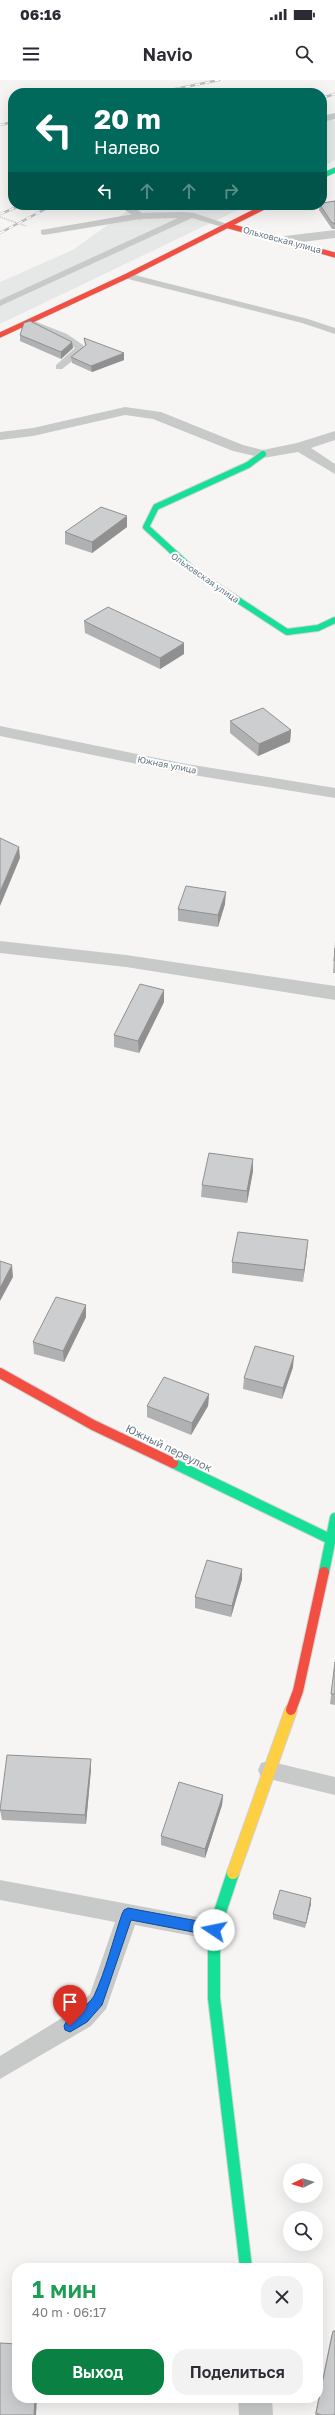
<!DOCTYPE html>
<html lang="ru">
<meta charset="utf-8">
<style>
:root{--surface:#fff;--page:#f2f2f3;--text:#2b2b33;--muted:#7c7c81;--accent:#0b8043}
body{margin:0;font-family:"Golos Text",sans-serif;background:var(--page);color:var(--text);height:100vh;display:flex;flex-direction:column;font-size:15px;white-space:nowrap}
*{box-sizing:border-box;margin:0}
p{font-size:13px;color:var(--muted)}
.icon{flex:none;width:22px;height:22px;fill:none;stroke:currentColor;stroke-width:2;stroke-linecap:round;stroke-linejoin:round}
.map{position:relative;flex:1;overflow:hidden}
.drawer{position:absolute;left:12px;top:2183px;width:311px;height:140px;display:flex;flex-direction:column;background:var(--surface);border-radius:16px;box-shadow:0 4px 16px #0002}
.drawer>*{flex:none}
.hud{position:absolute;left:8px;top:8px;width:319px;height:122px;border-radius:16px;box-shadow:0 4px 16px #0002;background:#00695c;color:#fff;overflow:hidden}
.needle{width:26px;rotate:265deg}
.controls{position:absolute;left:283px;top:2083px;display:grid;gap:8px}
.controls a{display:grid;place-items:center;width:40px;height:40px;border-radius:50%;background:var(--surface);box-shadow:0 4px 16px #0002;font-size:20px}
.pin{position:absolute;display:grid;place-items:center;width:34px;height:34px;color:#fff;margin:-41px -17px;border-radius:50% 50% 50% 0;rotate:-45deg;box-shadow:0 0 4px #0007}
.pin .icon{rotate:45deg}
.me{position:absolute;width:44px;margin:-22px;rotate:281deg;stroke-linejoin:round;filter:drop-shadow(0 0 3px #0008)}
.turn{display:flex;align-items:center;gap:14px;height:84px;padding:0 20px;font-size:18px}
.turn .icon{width:52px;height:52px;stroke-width:2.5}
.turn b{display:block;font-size:28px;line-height:34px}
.lanes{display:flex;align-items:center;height:38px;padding:0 20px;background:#0003;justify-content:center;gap:20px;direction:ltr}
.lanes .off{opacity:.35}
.round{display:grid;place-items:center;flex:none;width:42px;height:42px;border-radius:16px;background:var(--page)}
.summary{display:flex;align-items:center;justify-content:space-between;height:68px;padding:0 20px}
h1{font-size:24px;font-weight:600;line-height:30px;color:#1e9e55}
.primary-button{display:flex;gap:8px;margin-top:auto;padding:8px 20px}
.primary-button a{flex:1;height:46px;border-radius:16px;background:var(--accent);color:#fff;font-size:16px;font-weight:600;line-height:46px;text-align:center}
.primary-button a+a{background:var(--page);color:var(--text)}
.status{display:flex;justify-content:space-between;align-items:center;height:28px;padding:0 20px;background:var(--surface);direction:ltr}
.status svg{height:11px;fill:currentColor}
header{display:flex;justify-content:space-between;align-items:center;height:52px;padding:0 20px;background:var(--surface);font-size:18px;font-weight:600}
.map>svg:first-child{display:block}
.built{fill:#e6e7e7}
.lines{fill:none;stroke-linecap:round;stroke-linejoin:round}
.fast-far3-casing{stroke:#d1d2d2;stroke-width:6}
.fast-far2-casing{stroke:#d1d2d2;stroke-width:8}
.fast-far1-casing{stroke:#d1d2d2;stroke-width:12}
.fast-casing{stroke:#d1d2d2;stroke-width:14}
.slow-casing{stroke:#d1d2d2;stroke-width:14}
.jam-far1-casing{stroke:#d1d2d2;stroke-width:6}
.jam-casing{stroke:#d1d2d2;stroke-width:12}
.path{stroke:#c6c7c8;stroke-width:1.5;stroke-dasharray:1 1;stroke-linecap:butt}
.lane{fill:#c8caca;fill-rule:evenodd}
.street{fill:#c8caca;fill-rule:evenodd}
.fast-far3{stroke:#16e098;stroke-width:5}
.fast-far2{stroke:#16e098;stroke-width:6}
.fast-far1{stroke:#16e098;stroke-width:10}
.fast{stroke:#16e098;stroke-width:12}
.slow{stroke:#ffcf43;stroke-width:12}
.jam-far1{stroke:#f24e42;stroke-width:5}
.jam{stroke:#f24e42;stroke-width:10}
.rail-casing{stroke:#bebfc1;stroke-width:2.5}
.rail{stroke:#fff;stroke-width:1.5;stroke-dasharray:5;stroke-linecap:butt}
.wall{fill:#b0b1b2}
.shaded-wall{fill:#909091}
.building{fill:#cdcecf;stroke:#909091}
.route{fill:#1a73e8;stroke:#114b97}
.labels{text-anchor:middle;stroke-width:4;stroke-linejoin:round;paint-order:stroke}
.far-street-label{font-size:9px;fill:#667884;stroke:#fff}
.street-label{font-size:11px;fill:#667884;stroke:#fff}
</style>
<div class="status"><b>06:16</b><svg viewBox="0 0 49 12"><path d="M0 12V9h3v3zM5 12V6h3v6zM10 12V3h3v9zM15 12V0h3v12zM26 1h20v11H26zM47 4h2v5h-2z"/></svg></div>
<header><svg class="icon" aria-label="menu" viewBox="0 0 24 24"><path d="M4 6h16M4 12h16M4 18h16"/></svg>Navio<svg class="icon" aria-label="search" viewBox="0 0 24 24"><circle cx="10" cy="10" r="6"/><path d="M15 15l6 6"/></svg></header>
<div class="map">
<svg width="335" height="2335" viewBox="0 0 335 2335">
<rect width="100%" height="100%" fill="#f6f5f4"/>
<g class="built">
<polygon points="326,38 335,41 335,80 322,87 322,40"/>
<polygon points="135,125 248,125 0,244 0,202 73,170"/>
</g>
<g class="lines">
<defs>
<polyline id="fast-far3" points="322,96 335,90"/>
<polyline id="fast-far2" points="263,374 248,385 156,427 146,447 195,492 287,552 318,548 335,540"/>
<g id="fast-far1">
<polyline points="173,1383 330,1459"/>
<polyline points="324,1492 335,1438"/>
</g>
<polyline id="fast" points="233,1793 214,1850 214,1918 246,2188"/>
<polyline id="slow" points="233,1793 291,1630"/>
<g id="jam-far1">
<polyline points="229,146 335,175"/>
<polyline points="0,255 127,196 268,125"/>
</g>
<g id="jam">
<polyline points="0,1293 93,1345 173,1383"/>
<polyline points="291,1630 298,1611 324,1492"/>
</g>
</defs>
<use href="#fast-far3" class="fast-far3-casing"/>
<use href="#fast-far2" class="fast-far2-casing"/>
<use href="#fast-far1" class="fast-far1-casing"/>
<use href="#fast" class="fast-casing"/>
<use href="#slow" class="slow-casing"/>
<use href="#jam-far1" class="jam-far1-casing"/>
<use href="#jam" class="jam-casing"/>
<polyline class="path" points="0,137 26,146"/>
<g class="lane">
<polygon points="184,132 194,133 233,146 229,149 192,138 0,226 0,220 178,138 140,139 44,155 41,154 41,150 140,133"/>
<polygon points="127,193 308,239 335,248 335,254 302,243 124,198 122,196"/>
<polygon points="34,241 67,254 83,265 85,271 62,289 56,289 56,285 75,268 61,258 31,246 29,244"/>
<polygon points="268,1681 335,1697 335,1715 261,1697 258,1690 261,1683"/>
<polygon points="0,1800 214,1840 221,1843 224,1850 221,1857 214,1860 135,1845 106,1929 91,1946 0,1999 0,1976 75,1930 90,1914 115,1842 0,1820"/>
</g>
<g class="street">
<polygon points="335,33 335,39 322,42 322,36"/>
<polygon points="117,125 131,125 146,136 140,140"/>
<polygon points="335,150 335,158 285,164 279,160 285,156"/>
<polygon points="125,327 161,332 243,365 263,370 297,363 335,351 335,360 311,368 335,384 335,394 298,372 263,378 233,371 153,339 125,335 33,356 0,360 0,352 33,348"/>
<polygon points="0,646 181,683 335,708 335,718 181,693 0,656"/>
<polygon points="0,861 126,875 335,906 335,920 126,887 0,873"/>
<polygon points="238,2318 272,2318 273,2335 239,2335"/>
</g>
<use href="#fast-far3" class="fast-far3"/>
<use href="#fast-far2" class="fast-far2"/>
<use href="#fast-far1" class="fast-far1"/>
<use href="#fast" class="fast"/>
<use href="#slow" class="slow"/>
<use href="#jam-far1" class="jam-far1"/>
<use href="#jam" class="jam"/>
<defs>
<g id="rail">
<polyline points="156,13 219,0"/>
<polyline points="322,18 335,14"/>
<polyline points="0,45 13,42"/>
<polyline points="0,134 22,125"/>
<polyline points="0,153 53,125"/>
</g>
</defs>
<use href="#rail" class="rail-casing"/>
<use href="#rail" class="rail"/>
</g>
<g class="wall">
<polygon points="335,121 335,149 332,149 319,130 320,125 322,125"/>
<polygon points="20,255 72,262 73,268 61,279 20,261"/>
<polygon points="84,258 124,280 92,292 72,283 71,277 85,266"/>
<polygon points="127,447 92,473 65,464 65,452"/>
<polygon points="84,541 184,574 160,589 85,553"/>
<polygon points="230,641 291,650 290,662 258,676 230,653"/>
<polygon points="225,824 218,847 178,841 178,829"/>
<polygon points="335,861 335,893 333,893"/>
<polygon points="164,922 139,973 114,967 114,955"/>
<polygon points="253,1091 247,1123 201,1117 202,1105"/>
<polygon points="307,1172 303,1202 232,1193 232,1182"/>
<polygon points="86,1225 86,1237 64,1282 34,1274 33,1262"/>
<polygon points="293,1287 282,1319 243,1309 244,1298"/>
<polygon points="209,1314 208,1326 191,1355 147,1337 147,1326"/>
<polygon points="242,1489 242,1499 231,1537 195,1528 195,1517"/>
<polygon points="335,1582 335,1625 330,1624"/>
<polygon points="91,1679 91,1689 86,1744 2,1740 0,1730"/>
<polygon points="223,1715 222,1725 205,1778 161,1765 161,1756"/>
<polygon points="311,1824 305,1848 273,1839 273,1834"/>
<polygon points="333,2251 335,2335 315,2335 331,2257"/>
</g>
<g class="shaded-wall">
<polygon points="72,262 73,268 61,279 61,272"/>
<polygon points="124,273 124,280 92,292 91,286"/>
<polygon points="127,436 127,447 92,473 92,462"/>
<polygon points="184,563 184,574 160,589 160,578"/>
<polygon points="291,650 290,662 258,676 259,664"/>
<polygon points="19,767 20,778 0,826 0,812"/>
<polygon points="226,812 225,824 218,847 218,835"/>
<polygon points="164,910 164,922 139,973 138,961"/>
<polygon points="253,1079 253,1091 247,1123 247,1111"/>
<polygon points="308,1160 307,1172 303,1202 304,1190"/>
<polygon points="12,1185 13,1197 0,1221 0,1208"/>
<polygon points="86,1225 86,1237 64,1282 63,1271"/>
<polygon points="294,1276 293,1287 282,1319 283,1308"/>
<polygon points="209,1314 208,1326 191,1355 192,1343"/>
<polygon points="242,1489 242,1499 231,1537 232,1526"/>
<polygon points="91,1679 91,1689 86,1744 85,1735"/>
<polygon points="223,1715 222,1725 205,1778 205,1769"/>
<polygon points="311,1818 311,1824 305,1848"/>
<polygon points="35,2318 37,2318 36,2335 34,2335"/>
</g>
<g class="building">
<polygon points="335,121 335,143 332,143 320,125 322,125 322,123"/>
<polygon points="30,241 72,262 61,272 20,255 24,243"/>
<polygon points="84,258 124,273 91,286 71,277 86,265"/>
<polygon points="101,427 127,436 92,462 65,452"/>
<polygon points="108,527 184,563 160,578 84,541"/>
<polygon points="263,628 291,650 259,664 230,641"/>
<polygon points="0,758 19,767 0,812"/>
<polygon points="186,806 226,812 218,835 178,829"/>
<polygon points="335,868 335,881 334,881"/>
<polygon points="140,904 164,910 138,961 114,955"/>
<polygon points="209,1073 253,1079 247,1111 202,1105"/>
<polygon points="238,1152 308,1160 304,1190 232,1182"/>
<polygon points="0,1181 12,1185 0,1208"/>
<polygon points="56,1217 86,1225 63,1271 33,1262"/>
<polygon points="255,1266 294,1276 283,1308 244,1298"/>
<polygon points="164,1297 209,1314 192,1343 147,1326"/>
<polygon points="207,1480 242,1489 232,1526 195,1517"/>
<polygon points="335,1582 335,1614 331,1614"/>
<polygon points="7,1675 91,1679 85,1735 0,1730"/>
<polygon points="179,1702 223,1715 205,1769 161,1756"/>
<polygon points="280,1810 311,1818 306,1843 273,1834"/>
<polygon points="333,2251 335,2251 335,2335 321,2335 316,2333"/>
<polygon points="0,2263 17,2264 17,2318 35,2318 34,2335 0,2335"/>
</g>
<path class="route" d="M128 1828 214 1844 219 1846 220 1850 219 1854 214 1856 131 1840 102 1925 87 1942 70 1952 65 1950 64 1946C68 1935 87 1928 94 1916 106 1890 113 1860 122 1834L124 1830Z"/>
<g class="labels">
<g class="far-street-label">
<text transform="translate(282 160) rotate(15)" y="3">Ольховская улица</text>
<text transform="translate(205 498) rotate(35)" y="3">Ольховская улица</text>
<text transform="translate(167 685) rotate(11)" y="3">Южная улица</text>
</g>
<g class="street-label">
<text transform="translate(169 1368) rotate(26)" y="4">Южный переулок</text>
</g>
</g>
</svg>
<div class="controls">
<a><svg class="needle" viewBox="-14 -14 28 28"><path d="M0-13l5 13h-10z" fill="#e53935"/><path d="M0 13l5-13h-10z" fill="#7c7c81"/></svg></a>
<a><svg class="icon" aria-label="search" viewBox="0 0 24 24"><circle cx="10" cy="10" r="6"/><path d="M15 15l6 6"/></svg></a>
</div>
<div class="pin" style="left:70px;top:1946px;background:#d93025"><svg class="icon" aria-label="arrive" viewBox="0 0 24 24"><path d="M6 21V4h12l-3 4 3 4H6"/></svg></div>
<svg class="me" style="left:214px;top:1850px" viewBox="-20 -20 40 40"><circle r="19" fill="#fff"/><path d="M0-13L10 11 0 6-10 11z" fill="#1a73e8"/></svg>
<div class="hud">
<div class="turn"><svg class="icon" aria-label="left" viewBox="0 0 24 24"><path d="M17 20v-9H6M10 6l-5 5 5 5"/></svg><div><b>20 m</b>Налево</div></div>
<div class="lanes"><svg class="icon" aria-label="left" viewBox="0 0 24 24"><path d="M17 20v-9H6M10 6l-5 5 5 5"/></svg><svg class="icon off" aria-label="ahead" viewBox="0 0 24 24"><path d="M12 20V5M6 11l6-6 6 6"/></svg><svg class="icon off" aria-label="ahead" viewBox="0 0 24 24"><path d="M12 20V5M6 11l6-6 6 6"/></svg><svg class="icon off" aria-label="right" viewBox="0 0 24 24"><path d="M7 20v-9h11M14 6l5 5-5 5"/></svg></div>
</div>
<section class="drawer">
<div class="summary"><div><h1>1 мин</h1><p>40 m · 06:17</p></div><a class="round"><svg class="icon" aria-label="close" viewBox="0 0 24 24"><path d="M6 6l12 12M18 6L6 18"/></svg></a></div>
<div class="primary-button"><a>Выход</a><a>Поделиться</a></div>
</section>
</div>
